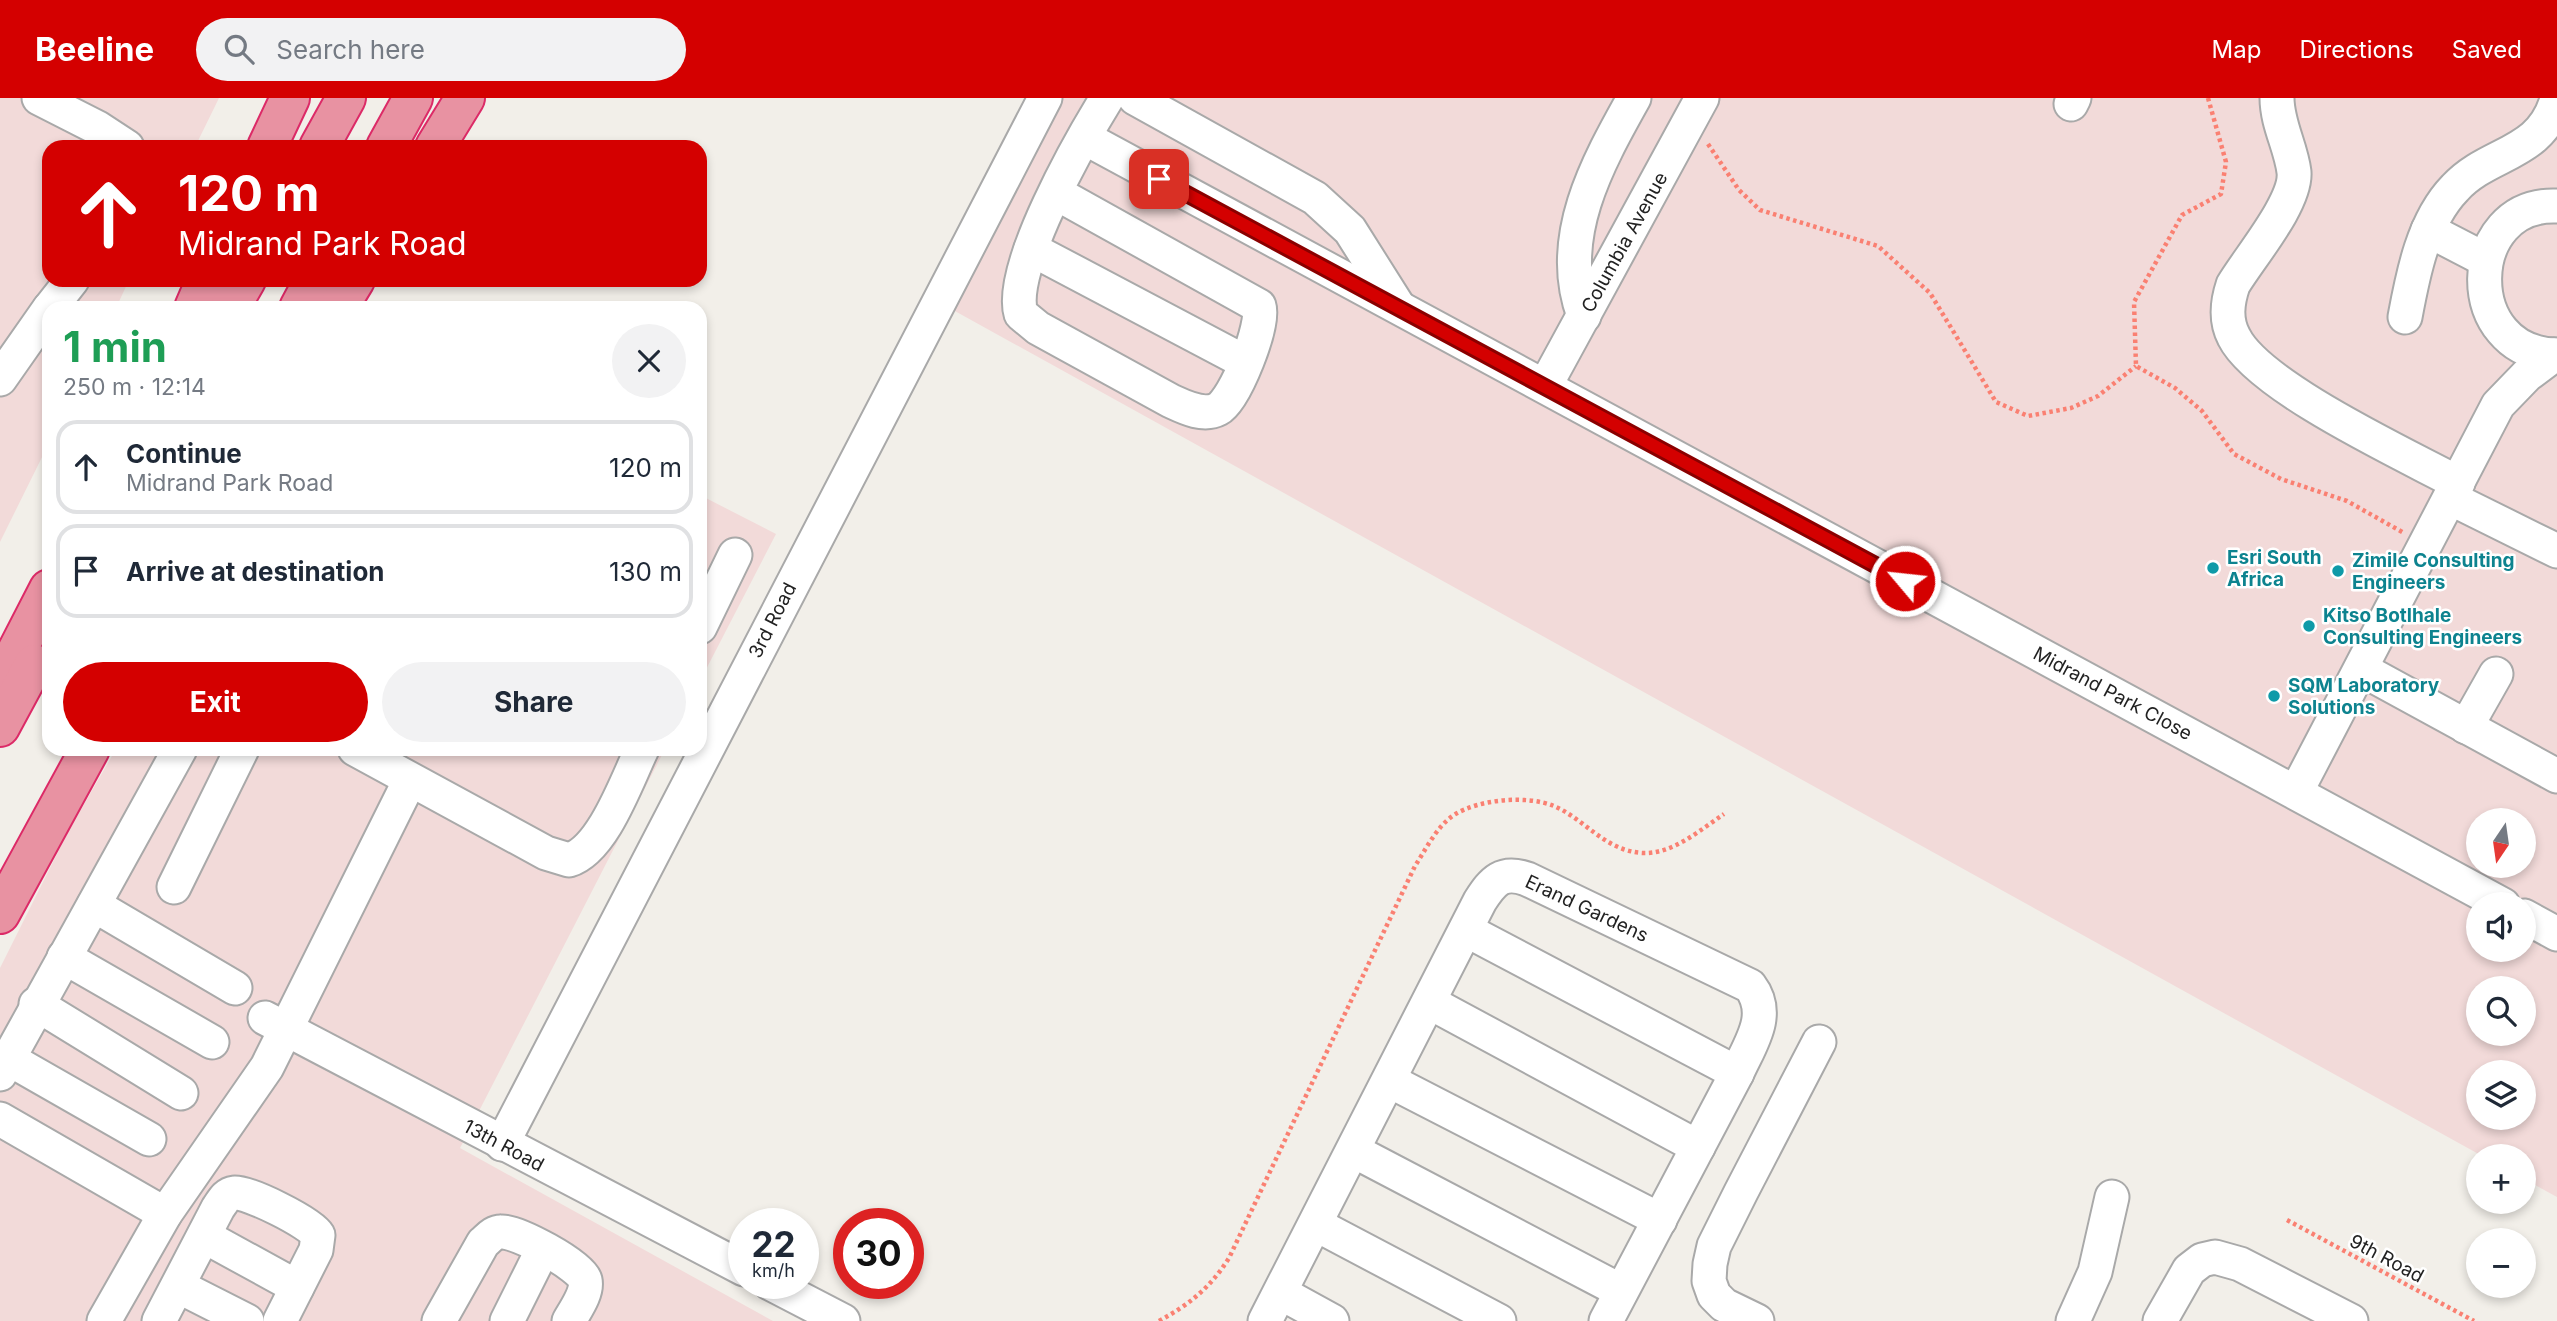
<!DOCTYPE html>
<meta charset="utf-8">
<style>
:root{--surface:#fff;--page:#f2f2f3;--text:#1f2937;--muted:#747a83;--line:#e0e1e3;--accent:#d40000}
body{margin:0;font-family:Inter,sans-serif;background:var(--page);color:var(--text);height:100vh;display:flex;flex-direction:column;font-size:26px;white-space:nowrap}
*{box-sizing:border-box;margin:0}
p{font-size:23px;color:var(--muted)}
.icon{flex:none;width:38px;height:38px;fill:none;stroke:currentColor;stroke-width:2;stroke-linecap:round;stroke-linejoin:round}
.map{position:relative;flex:1;overflow:hidden}
.panel{position:absolute;left:42px;top:203px;width:665px;height:455px;display:flex;flex-direction:column;background:var(--surface);border-radius:21px;box-shadow:0 4px 10px #0003}
.panel>*{flex:none}
.banner{position:absolute;left:42px;top:42px;width:665px;height:147px;border-radius:21px;box-shadow:0 4px 10px #0003;background:#d40000;color:#fff;overflow:hidden}
.needle{width:46px;rotate:193deg}
.buttons{position:absolute;left:2466px;top:710px;display:grid;gap:14px}
.buttons a{display:grid;place-items:center;width:70px;height:70px;border-radius:50%;background:var(--surface);box-shadow:0 4px 10px #0003;font-size:35px}
.speed{position:absolute;left:728px;top:1110px;display:flex;gap:14px;font-size:35px;font-weight:700;text-align:center}
.speed>*{display:grid;place-content:center;width:91px;height:91px;border-radius:50%;background:var(--surface);box-shadow:0 4px 10px #0003;line-height:1}
.speed small{font-size:18px;font-weight:400}
.speed .limit{border:10px solid #d22;background:#fff;color:#111}
.pin{position:absolute;display:grid;place-items:center;width:60px;height:60px;color:#fff;margin:-30px;border-radius:14px;box-shadow:0 4px 10px #0006}
.me{position:absolute;width:77px;margin:-38px;rotate:298deg;stroke-linejoin:round;filter:drop-shadow(0 0 5px #0008)}
.turn{display:flex;align-items:center;gap:24px;height:147px;padding:0 21px;font-size:32px}
.turn .icon{width:91px;height:91px;stroke-width:2.5}
.turn b{display:block;font-size:49px;line-height:60px}
.round{display:grid;place-items:center;flex:none;width:74px;height:74px;border-radius:37px;background:var(--page)}
.head{display:flex;align-items:center;justify-content:space-between;height:119px;padding:0 21px}
h1{font-size:42px;font-weight:700;line-height:52px;color:#1e9e55}
.action{display:flex;gap:14px;margin-top:auto;padding:14px 21px}
.action a{flex:1;height:80px;border-radius:42px;background:var(--accent);color:#fff;font-size:28px;font-weight:700;line-height:80px;text-align:center}
.action a+a{background:var(--page);color:var(--text)}
ul{padding:0;list-style:none}
li{display:flex;align-items:center;gap:21px;height:94px;margin:0 14px 10px;padding:0 7px;border:4px solid var(--line);border-radius:21px}
li div{flex:1}
li b{display:block;font-size:26px}
li em{font-style:normal}
header{display:flex;align-items:center;gap:42px;box-sizing:border-box;height:98px;padding:0 35px;background:var(--accent);color:#fff}
header strong{font-size:33px}
nav{display:flex;gap:38px;margin-inline-start:auto;font-size:24px}
.search{width:490px;height:63px;background:var(--page);display:flex;align-items:center;gap:18px;box-sizing:border-box;padding:0 24px;border-radius:38px;color:var(--muted);font-size:26px}
.map>svg:first-child{display:block}
.commercial{fill:#f2dad9;fill-rule:evenodd}
.lines{fill:none;stroke-linecap:round;stroke-linejoin:round}
.minor-casing{stroke:#a9a9a9;stroke-width:37}
.highway-casing{stroke:#dc2a67;stroke-width:42}
.path{stroke:#fa8072;stroke-width:4.5;stroke-dasharray:3.5 3.5;stroke-linecap:butt}
.minor{stroke:#fff;stroke-width:33}
.highway{stroke:#e892a2;stroke-width:38}
.route-casing{stroke:#8a0000;stroke-width:18}
.route{stroke:#d40000;stroke-width:12}
.culture-dot{fill:#0f9aa8;stroke:#fff;stroke-width:2.5}
.labels{text-anchor:middle;stroke-width:5;stroke-linejoin:round;paint-order:stroke}
.street-label{font-size:19px;fill:#222;stroke:#fff}
.culture-label{font-size:19px;font-weight:bold;fill:#0d838f;stroke:#fff;text-anchor:start}
</style>
<header>
<strong>Beeline</strong>
<div class="search"><svg class="icon" aria-label="search" viewBox="0 0 24 24"><circle cx="10" cy="10" r="6"/><path d="M15 15l6 6"/></svg>Search here</div>
<nav><a>Map</a><a>Directions</a><a>Saved</a></nav>
</header>
<div class="map">
<svg width="2557" height="1223" viewBox="0 0 2557 1223">
<rect width="100%" height="100%" fill="#f2efe9"/>
<g class="commercial">
<polygon points="0,0 219,0 195,49 49,49 49,182 129,182 116,210 49,210 49,345 0,444"/>
<path d="M1039 0H2557V1099L2524 1081V1059H2484L935 202ZM2478 723H2524V768H2478ZM2478 807H2524V852H2478ZM2478 891H2524V936H2478ZM2478 975H2524V1020H2478Z"/>
<polygon points="700,397 776,436 700,583"/>
<polygon points="116,651 665,651 460,1050 773,1223 0,1223 0,870 68,734"/>
</g>
<g class="lines">
<defs>
<g id="minor">
<polyline points="39,0 98,30 127,49"/>
<polyline points="1135,0 1315,100 1350,132 1398,208"/>
<path d="M2277 0C2277 26 2291 49 2294 74 2297 104 2249 160 2233 187 2227 205 2225 222 2234 239 2259 289 2406 357 2458 385"/>
<polyline points="2071,6 2074,0"/>
<polyline points="1085,40 2503,807"/>
<path d="M1056 95 1259 208C1265 226 1235 302 1218 311 1203 319 1184 309 1171 303L1038 230 1021 216C1007 171 1081 42 1107 0"/>
<path d="M2557 108C2462 104 2459 256 2557 257"/>
<polyline points="2428,132 2486,162"/>
<polyline points="1031,151 1245,264"/>
<polyline points="50,210 72,182"/>
<path d="M1584 218C1555 141 1597 66 1634 0"/>
<path d="M2405 219C2413 176 2423 123 2455 90 2489 53 2541 58 2557 1"/>
<polyline points="0,281 49,211"/>
<polyline points="1545,288 1702,0"/>
<polyline points="2450,400 2557,453"/>
<polyline points="700,529 735,457"/>
<polyline points="2361,571 2557,678"/>
<polyline points="2466,629 2496,576"/>
<path d="M355 651 546 755 569 762C603 752 627 682 642 651"/>
<polyline points="2296,694 2498,307 2527,277 2554,257"/>
<polyline points="174,789 242,651"/>
<polyline points="94,807 235,890"/>
<polyline points="2524,818 2557,836"/>
<polyline points="1466,832 1737,975"/>
<polyline points="64,859 212,944"/>
<polyline points="1429,904 1698,1049"/>
<polyline points="36,906 181,995"/>
<polyline points="265,920 744,1171"/>
<polyline points="9,961 149,1041"/>
<polyline points="0,976 180,651"/>
<polyline points="1390,983 1660,1122"/>
<polyline points="0,1021 165,1116"/>
<polyline points="502,1046 1045,0"/>
<polyline points="1354,1053 1621,1193"/>
<polyline points="1317,1127 1499,1223"/>
<polyline points="204,1138 297,1189"/>
<polyline points="770,1185 843,1223"/>
<polyline points="178,1188 247,1223"/>
<polyline points="1281,1195 1332,1223"/>
<polyline points="104,1223 165,1116 267,969 410,682"/>
<path d="M159 1223 218 1110C223 1103 226 1096 234 1095 247 1093 311 1125 318 1137L316 1152 280 1223"/>
<path d="M439 1223 483 1145C489 1140 493 1134 501 1134 515 1132 582 1168 585 1182 588 1195 575 1212 569 1223"/>
<polyline points="507,1223 543,1151"/>
<path d="M1265 1223 1480 803C1493 783 1502 772 1527 781L1750 888C1772 917 1750 946 1737 975L1606 1223"/>
<polyline points="1757,1223 1724,1207 1714,1197 1709,1183 1710,1166 1714,1148 1741,1094 1819,944"/>
<polyline points="2073,1223 2095,1174 2112,1099"/>
<polyline points="2160,1223 2189,1172 2202,1162 2215,1159 2240,1166 2351,1223"/>
</g>
<g id="highway">
<polyline points="267,49 290,0"/>
<polyline points="319,49 346,0"/>
<polyline points="386,49 413,0"/>
<polyline points="435,49 465,0"/>
<polyline points="194,210 206,182"/>
<polyline points="230,210 246,182"/>
<polyline points="299,210 314,182"/>
<polyline points="338,210 355,182"/>
<polyline points="0,586 49,491"/>
<polyline points="0,629 34,566"/>
<polyline points="0,816 90,651"/>
</g>
</defs>
<use href="#minor" class="minor-casing"/>
<use href="#highway" class="highway-casing"/>
<g class="path">
<polyline points="2208,0 2226,64 2221,96 2182,117 2134,204 2136,268 2175,290 2202,313 2234,356 2281,381 2347,403 2404,435"/>
<polyline points="1708,46 1739,92 1760,112 1878,148 1930,195 1996,304 2028,318 2071,310 2098,298 2136,268"/>
<polyline points="2287,1122 2474,1223"/>
<path d="M1159 1223C1190 1206 1210 1190 1229 1160L1415 768C1426 751 1437 728 1454 717 1479 701 1527 697 1554 708 1586 722 1605 753 1643 755 1673 756 1700 732 1724 716"/>
</g>
<use href="#minor" class="minor"/>
<use href="#highway" class="highway"/>
</g>
<g class="lines">
<defs>
<polyline id="route" points="1159,81 1905,483"/>
</defs>
<use href="#route" class="route-casing"/>
<use href="#route" class="route"/>
</g>
<g class="culture-dot">
<circle cx="2213" cy="470" r="7"/>
<circle cx="2338" cy="473" r="7"/>
<circle cx="2309" cy="528" r="7"/>
<circle cx="2274" cy="598" r="7"/>
</g>
<g class="labels">
<g class="street-label">
<text transform="translate(1624 144) rotate(-61)" y="7">Columbia Avenue</text>
<text transform="translate(772 522) rotate(-63)" y="7">3rd Road</text>
<text transform="translate(2113 595) rotate(28)" y="7">Midrand Park Close</text>
<text transform="translate(1587 810) rotate(25)" y="7">Erand Gardens</text>
<text transform="translate(504 1047) rotate(28)" y="7">13th Road</text>
<text transform="translate(2387 1160) rotate(28)" y="7">9th Road</text>
</g>
<g class="culture-label">
<text x="2227" y="466">Esri South<tspan x="2227" dy="22">Africa</tspan></text>
<text x="2352" y="469">Zimile Consulting<tspan x="2352" dy="22">Engineers</tspan></text>
<text x="2323" y="524">Kitso Botlhale<tspan x="2323" dy="22">Consulting Engineers</tspan></text>
<text x="2288" y="594">SQM Laboratory<tspan x="2288" dy="22">Solutions</tspan></text>
</g>
</g>
</svg>
<div class="buttons">
<a><svg class="needle" viewBox="-14 -14 28 28"><path d="M0-13l5 13h-10z" fill="#e53935"/><path d="M0 13l5-13h-10z" fill="#747a83"/></svg></a>
<a><svg class="icon" aria-label="sound" viewBox="0 0 24 24"><path d="M4 9h4l5-4v14l-5-4H4zM17 9q2 3 0 6"/></svg></a>
<a><svg class="icon" aria-label="search" viewBox="0 0 24 24"><circle cx="10" cy="10" r="6"/><path d="M15 15l6 6"/></svg></a>
<a><svg class="icon" aria-label="layers" viewBox="0 0 24 24"><path d="M12 4l9 5-9 5-9-5zM3 14l9 5 9-5"/></svg></a>
<a>+</a>
<a>−</a>
</div>
<div class="speed"><div>22<small>km/h</small></div><div class="limit">30</div></div>
<div class="pin" style="left:1159px;top:81px;background:#d93025"><svg class="icon" aria-label="arrive" viewBox="0 0 24 24"><path d="M6 21V4h12l-3 4 3 4H6"/></svg></div>
<svg class="me" style="left:1905px;top:483px" viewBox="-20 -20 40 40"><circle r="17" fill="#d40000" stroke="#fff" stroke-width="3"/><path d="M0-11L8 9 0 5-8 9z" fill="#fff"/></svg>
<div class="banner">
<div class="turn"><svg class="icon" aria-label="ahead" viewBox="0 0 24 24"><path d="M12 20V5M6 11l6-6 6 6"/></svg><div><b>120 m</b>Midrand Park Road</div></div>
</div>
<section class="panel">
<div class="head"><div><h1>1 min</h1><p>250 m · 12:14</p></div><a class="round"><svg class="icon" aria-label="close" viewBox="0 0 24 24"><path d="M6 6l12 12M18 6L6 18"/></svg></a></div>
<ul>
<li><svg class="icon" aria-label="ahead" viewBox="0 0 24 24"><path d="M12 20V5M6 11l6-6 6 6"/></svg><div><b>Continue</b><p>Midrand Park Road</p></div><em>120 m</em></li>
<li><svg class="icon" aria-label="arrive" viewBox="0 0 24 24"><path d="M6 21V4h12l-3 4 3 4H6"/></svg><div><b>Arrive at destination</b></div><em>130 m</em></li>
</ul>
<div class="action"><a>Exit</a><a>Share</a></div>
</section>
</div>
